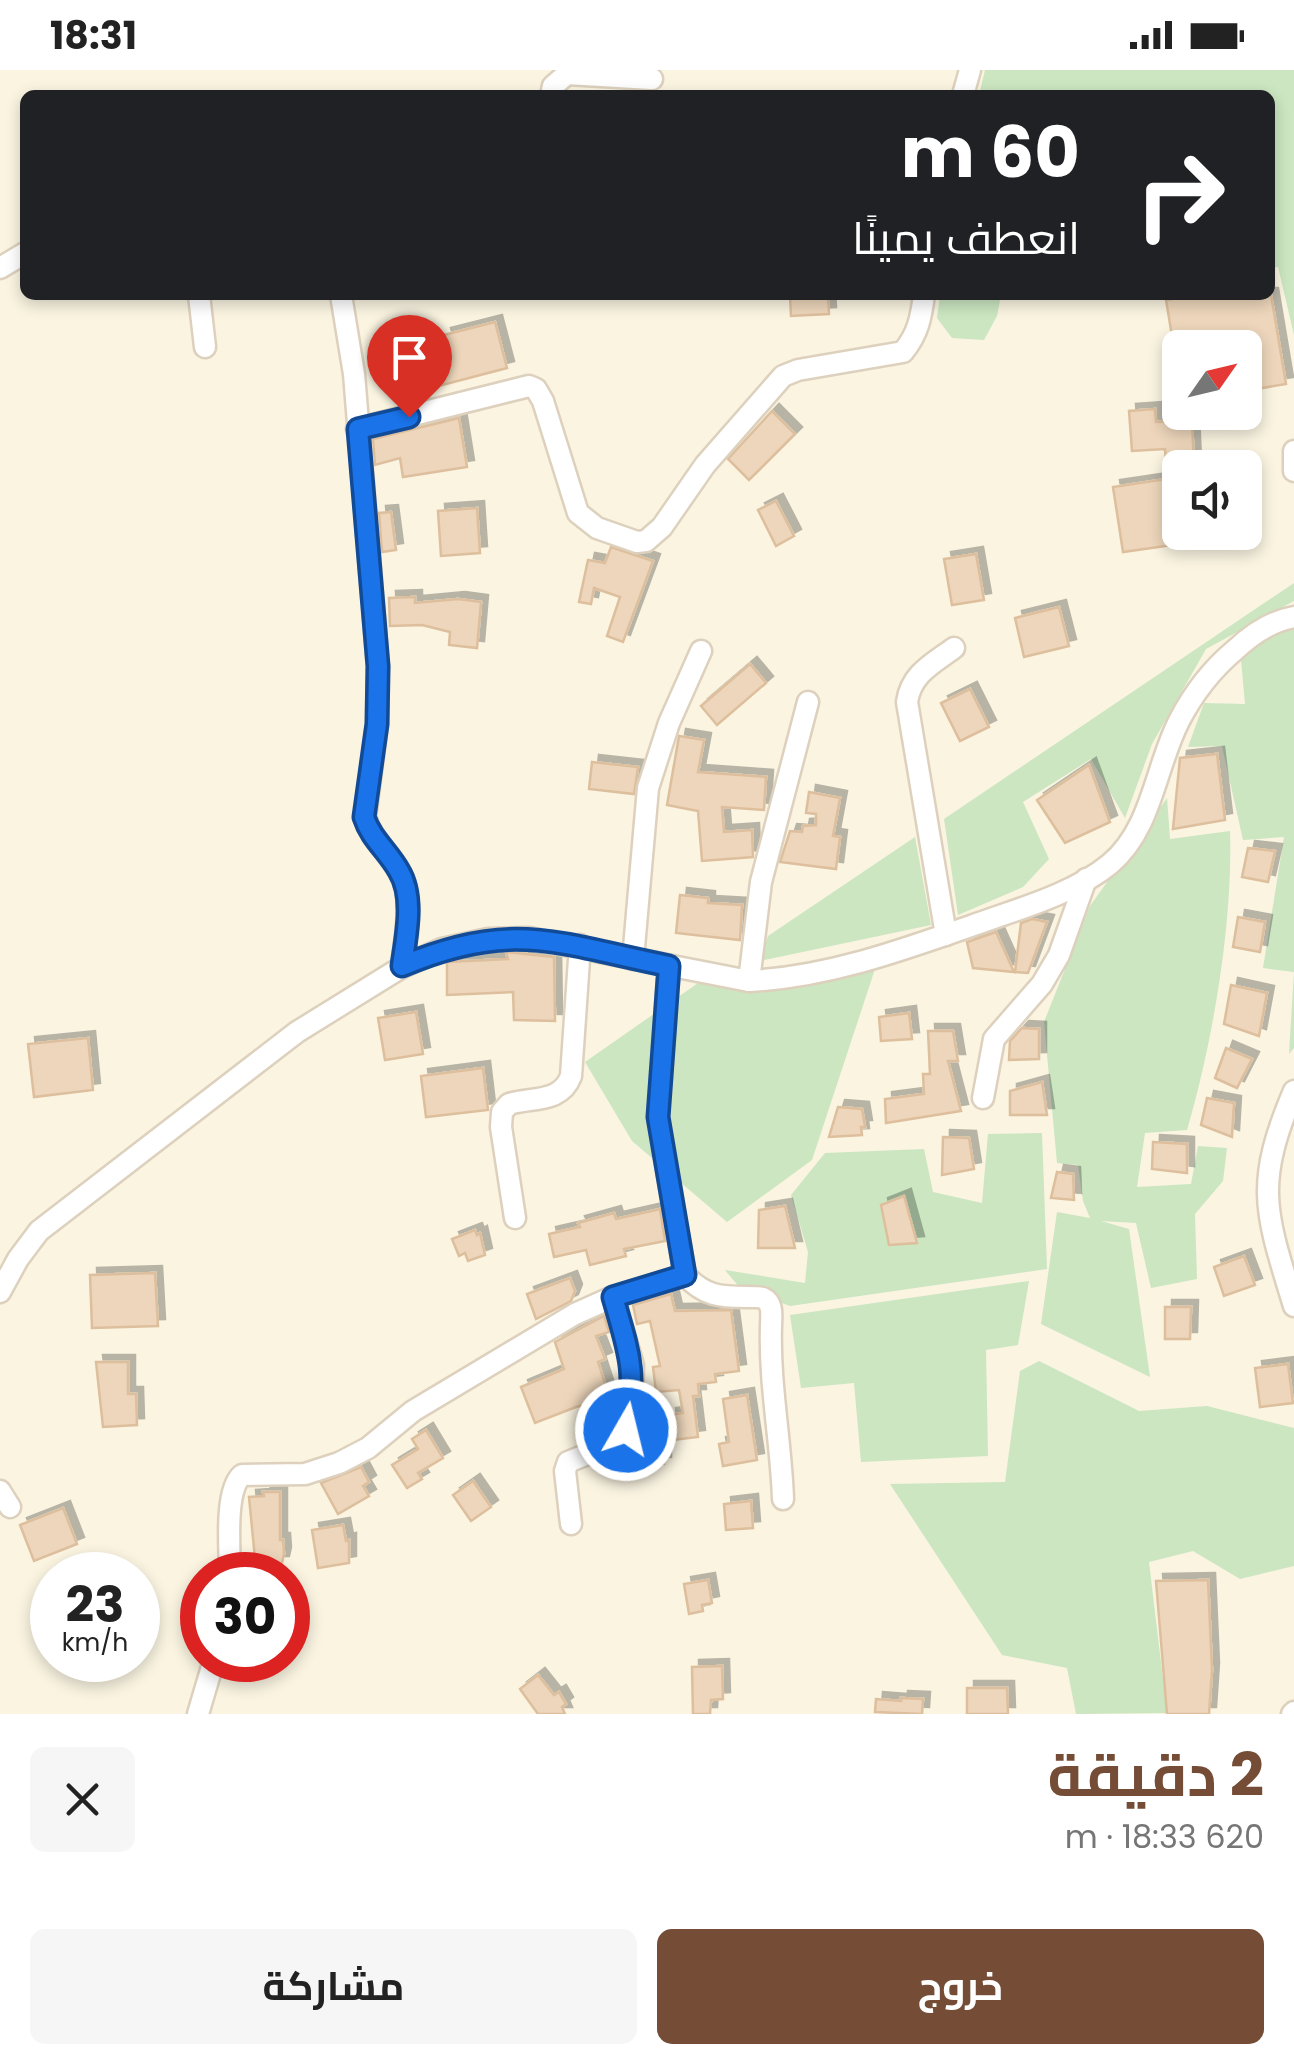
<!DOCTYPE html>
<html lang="ar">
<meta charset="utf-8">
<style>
:root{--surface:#fff;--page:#f6f6f6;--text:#222;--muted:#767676;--accent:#754d36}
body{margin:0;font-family:Poppins,Cairo,sans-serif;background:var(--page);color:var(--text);direction:rtl;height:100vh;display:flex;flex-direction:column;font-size:38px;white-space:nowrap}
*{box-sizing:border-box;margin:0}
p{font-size:32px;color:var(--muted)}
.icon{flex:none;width:55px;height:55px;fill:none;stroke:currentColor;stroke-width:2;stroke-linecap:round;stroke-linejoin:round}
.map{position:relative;height:1644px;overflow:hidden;direction:ltr}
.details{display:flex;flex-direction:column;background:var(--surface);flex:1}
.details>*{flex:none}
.top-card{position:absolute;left:20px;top:20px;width:1255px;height:210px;border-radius:15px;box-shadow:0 5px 15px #0003;direction:rtl;background:#202124;color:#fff;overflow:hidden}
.needle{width:65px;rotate:56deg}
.controls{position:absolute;left:1162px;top:260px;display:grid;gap:20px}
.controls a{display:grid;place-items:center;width:100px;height:100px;border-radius:15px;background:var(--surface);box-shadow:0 5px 15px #0003;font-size:50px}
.speed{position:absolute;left:30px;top:1482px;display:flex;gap:20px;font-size:50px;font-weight:700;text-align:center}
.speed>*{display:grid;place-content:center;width:130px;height:130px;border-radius:50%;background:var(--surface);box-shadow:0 5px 15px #0003;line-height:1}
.speed small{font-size:25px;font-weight:400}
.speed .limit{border:15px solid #d22;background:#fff;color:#111}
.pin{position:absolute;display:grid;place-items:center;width:85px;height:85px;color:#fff;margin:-102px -42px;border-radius:50% 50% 50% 0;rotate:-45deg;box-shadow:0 0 10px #0007}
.pin .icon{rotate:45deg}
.me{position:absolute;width:110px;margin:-55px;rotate:8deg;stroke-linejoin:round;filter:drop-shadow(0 0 8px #0008)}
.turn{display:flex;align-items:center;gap:35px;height:210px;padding:0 30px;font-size:45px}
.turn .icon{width:130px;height:130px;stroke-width:2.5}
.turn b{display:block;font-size:70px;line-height:85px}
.round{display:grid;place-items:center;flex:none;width:105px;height:105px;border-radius:15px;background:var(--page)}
.headline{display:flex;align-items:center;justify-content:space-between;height:170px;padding:0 30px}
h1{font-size:60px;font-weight:700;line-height:75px;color:var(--accent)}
.button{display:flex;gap:20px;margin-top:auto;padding:20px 30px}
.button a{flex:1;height:115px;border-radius:15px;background:var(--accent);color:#fff;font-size:40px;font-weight:700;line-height:115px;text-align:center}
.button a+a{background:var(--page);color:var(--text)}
.status{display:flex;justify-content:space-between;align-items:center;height:70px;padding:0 50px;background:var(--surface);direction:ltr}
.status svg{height:28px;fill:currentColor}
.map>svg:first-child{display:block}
.green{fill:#cbe6c1}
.building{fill:#edd6bb;stroke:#debf9d;stroke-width:2.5;filter:url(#shadow)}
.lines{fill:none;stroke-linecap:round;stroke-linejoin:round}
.minor-casing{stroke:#ddd1be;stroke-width:25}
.minor{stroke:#fff;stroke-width:20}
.route-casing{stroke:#114b97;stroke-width:25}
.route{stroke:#1a73e8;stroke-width:18}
</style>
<div class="status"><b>18:31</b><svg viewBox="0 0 49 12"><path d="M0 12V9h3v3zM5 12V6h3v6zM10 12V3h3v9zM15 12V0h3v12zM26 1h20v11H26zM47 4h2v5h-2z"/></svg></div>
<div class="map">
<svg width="1294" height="1644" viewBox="0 0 1294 1644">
<defs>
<filter id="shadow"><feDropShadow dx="7" dy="-7" stdDeviation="0" flood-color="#0004"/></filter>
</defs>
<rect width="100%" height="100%" fill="#faf4e1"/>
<g class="green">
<polygon points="985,0 1294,0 1294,265 1278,197 1270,198 1270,25 979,25"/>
<polygon points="940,225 1001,225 997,246 984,270 952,268 937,248"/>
<polygon points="1294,513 1294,531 1206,579 1152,674 1125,748 1091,689 1023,732 1049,789 1023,817 958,845 944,749"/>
<polygon points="1294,559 1294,978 1289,984 1294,902 1263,898 1284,767 1243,770 1222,676 1188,677 1204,633 1245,634 1241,590 1274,563"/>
<path d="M1167 728 1170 769 1230 761C1233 853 1213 971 1187 1060L1145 1063 1137 1117 1191 1114 1198 1076 1227 1078 1223 1111 1195 1144 1197 1209 1151 1218 1136 1153 1101 1151 1129 1159 1150 1307 1041 1254 1057 1142 1090 1148 1083 1131 1078 1095 1057 1093 1044 952 1090 836Z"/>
<polygon points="915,767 931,855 760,891 768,866"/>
<polygon points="875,899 812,1090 727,1152 632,1071 585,992 701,911"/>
<polygon points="1042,1063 1047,1199 790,1236 740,1218 725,1200 805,1213 808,1182 791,1125 825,1083 924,1079 933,1122 982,1133 988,1064"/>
<polygon points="1029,1211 1018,1275 986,1280 988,1386 861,1392 854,1313 801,1318 790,1245"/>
<polygon points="1039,1291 1139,1341 1207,1336 1294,1358 1294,1496 1240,1509 1193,1481 1149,1492 1167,1643 1076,1644 1067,1598 1002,1585 890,1414 1005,1412 1020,1301"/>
</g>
<g class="building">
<polygon points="790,225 828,225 829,244 791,246"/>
<polygon points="1195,225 1271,225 1286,314 1245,321 1245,278 1174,278 1166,230"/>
<polygon points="495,252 507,298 408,324 399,283 446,272 444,265"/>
<polygon points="1155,339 1156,352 1192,351 1194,396 1180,397 1180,474 1123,482 1113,417 1167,409 1165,379 1132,381 1129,341"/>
<polygon points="772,341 795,364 749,410 728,389"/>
<polygon points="459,348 467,397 403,407 400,388 375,395 373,369"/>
<polygon points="776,431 794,466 776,476 758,440"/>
<polygon points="477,438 480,483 441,486 438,441"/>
<polygon points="391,442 396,480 382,482 379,443"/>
<polygon points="611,477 653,491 623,572 607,566 620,527 594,518 591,534 579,532 588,490 605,493"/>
<polygon points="976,484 984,530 952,535 944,489"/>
<polygon points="415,527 415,533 458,529 481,532 477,578 449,575 450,562 422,555 390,556 389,528"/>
<polygon points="1059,537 1069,576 1024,587 1015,548"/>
<polygon points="750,594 766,613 717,655 701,636"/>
<polygon points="970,619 989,657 960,671 941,633"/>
<polygon points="679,666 704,670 698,702 766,707 764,740 722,737 724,762 752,760 753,787 702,791 698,741 667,735"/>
<polygon points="1217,684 1225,750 1173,759 1180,688"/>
<polygon points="592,692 638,697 634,724 589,719"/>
<polygon points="1089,695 1110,752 1065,773 1037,730"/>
<polygon points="809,722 840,728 833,766 840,767 836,799 780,792 790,761 802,762 803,756 816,755 816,744 806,743"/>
<polygon points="1248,778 1275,781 1268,812 1242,807"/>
<polygon points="680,825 708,828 708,833 742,835 740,870 676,863"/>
<polygon points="1238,847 1265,852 1260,882 1233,877"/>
<polygon points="1032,849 1047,852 1028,903 1015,902 1021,853"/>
<polygon points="996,862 1014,902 973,898 967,872"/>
<polygon points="506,882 554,887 555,951 514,950 513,922 447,925 447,892 508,889"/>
<polygon points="1231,915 1267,923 1259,966 1224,954"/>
<polygon points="416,942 423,984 385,990 378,948"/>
<polygon points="909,943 912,969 881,971 879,947"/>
<polygon points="1022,958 1039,959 1039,989 1009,990 1010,971"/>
<polygon points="928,961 953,961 958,991 948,991 961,1041 886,1053 885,1029 924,1024 923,1004 930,1004"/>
<polygon points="88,968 93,1020 34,1027 28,974"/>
<polygon points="1226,978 1252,989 1237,1018 1215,1008"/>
<polygon points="483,998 488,1040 426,1047 421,1006"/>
<polygon points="1042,1012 1047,1045 1010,1045 1010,1021"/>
<polygon points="1207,1028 1234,1033 1232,1067 1201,1055"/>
<polygon points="838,1037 862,1039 865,1057 861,1057 862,1065 829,1067"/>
<polygon points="943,1067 969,1068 974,1099 942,1105"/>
<polygon points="1153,1072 1187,1074 1187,1103 1152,1099"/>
<polygon points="1057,1102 1073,1104 1074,1130 1051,1128"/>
<polygon points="904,1126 917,1173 889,1175 881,1135"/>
<polygon points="785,1136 795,1178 758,1178 759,1140"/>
<polygon points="660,1139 665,1171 624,1179 626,1186 590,1195 586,1180 554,1187 549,1164 580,1157 578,1153 614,1143 616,1149"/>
<polygon points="475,1160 477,1165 480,1163 485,1185 468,1191 465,1183 459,1186 452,1169"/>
<polygon points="1244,1186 1255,1215 1224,1226 1214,1197"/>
<polygon points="155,1203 158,1256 92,1258 90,1205"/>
<polygon points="570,1208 575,1221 571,1231 536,1249 527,1224"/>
<polygon points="671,1224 675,1241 731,1240 739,1301 715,1304 716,1312 698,1314 699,1326 693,1326 698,1367 672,1370 669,1345 683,1343 679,1320 656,1322 653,1297 660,1296 650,1251 637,1254 633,1235"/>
<polygon points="1165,1237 1191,1237 1190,1269 1165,1269"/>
<polygon points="604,1246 609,1262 596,1266 605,1289 598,1292 610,1329 576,1337 535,1353 521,1317 564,1299 555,1272"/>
<polygon points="96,1292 128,1292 128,1324 136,1324 137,1355 103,1357"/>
<polygon points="1288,1294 1293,1333 1260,1337 1255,1298"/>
<polygon points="747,1325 757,1390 723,1396 719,1374 729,1372 723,1329"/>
<polygon points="426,1360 443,1388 418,1403 422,1409 407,1418 392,1395 418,1379 412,1369"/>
<polygon points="639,1366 665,1367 664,1394 638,1393"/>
<polygon points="361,1397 369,1412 363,1416 369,1426 338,1444 321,1413"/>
<polygon points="473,1411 491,1437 471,1451 453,1425"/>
<polygon points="263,1422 280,1422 280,1470 283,1470 284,1484 282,1493 272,1493 273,1498 256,1499 249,1427 264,1426"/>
<polygon points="751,1431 753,1458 726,1460 724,1434"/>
<polygon points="63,1438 77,1474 34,1491 20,1455"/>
<polygon points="343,1455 346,1471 349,1470 349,1493 318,1498 312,1460"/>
<polygon points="708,1510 712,1533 702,1535 703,1541 689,1544 684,1514"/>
<polygon points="1208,1510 1212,1600 1209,1644 1167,1644 1156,1511"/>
<polygon points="722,1596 723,1629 711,1630 710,1644 693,1644 692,1597"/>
<polygon points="538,1605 554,1625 559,1622 566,1634 562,1637 565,1644 538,1644 520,1619"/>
<polygon points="967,1618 1007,1618 1008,1644 967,1644"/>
<polygon points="901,1628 923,1629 922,1644 875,1642 876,1629 901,1631"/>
</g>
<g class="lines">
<defs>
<g id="minor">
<polyline points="551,25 553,16 567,4 652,9"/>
<polyline points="963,25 970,0"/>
<polyline points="0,198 25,183"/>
<polyline points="199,225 205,277"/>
<path d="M341 225 354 304 378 597 377 654 365 747C371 769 388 781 399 801 415 827 405 867 402 897"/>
<path d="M357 359 529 316 536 319 543 331 578 443 597 458 637 472 646 471 662 457 705 395 783 306 798 300 903 282C918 264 921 248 924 225"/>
<polyline points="1294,381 1294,401"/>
<path d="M946 865 907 632C911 604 932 594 954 578"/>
<polyline points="633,889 648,718 669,653 701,581"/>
<path d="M669 896 658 1047 685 1205C704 1226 720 1227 747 1227 749 1227 761 1227 763 1228 774 1233 771 1247 771 1256 769 1313 781 1371 783 1429"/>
<polyline points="749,911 761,812 808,632"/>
<path d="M1294 1021C1254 1115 1265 1141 1294 1236"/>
<polyline points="983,1028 994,969 1042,914 1059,885 1086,809"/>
<path d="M515 1148 501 1057 502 1042 509 1034C533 1027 561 1033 571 1006L580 875"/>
<path d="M0 1222 18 1189 39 1161 297 962 402 897 442 879 488 869 529 868 749 911C830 907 908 878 985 851 1025 837 1076 822 1110 794 1152 759 1155 698 1179 651 1193 624 1211 600 1235 580 1252 564 1271 551 1294 547"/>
<polyline points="0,1421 10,1437"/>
<polyline points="571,1454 565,1401 568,1392 600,1379 618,1369 625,1360 632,1325 633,1295 613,1227"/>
<path d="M230 1505C230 1480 224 1421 242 1405L305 1404 339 1393 368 1378 413 1341 575 1244 613 1227 685 1205"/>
<polyline points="198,1644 214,1590"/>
<polyline points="1292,1644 1294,1642"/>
</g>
</defs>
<use href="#minor" class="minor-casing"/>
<use href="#minor" class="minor"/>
</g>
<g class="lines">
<defs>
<path id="route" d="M409 347 358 359 378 596 377 654 364 747C371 769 388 781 399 801 415 827 406 867 402 896 513 849 559 874 669 896L658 1047 685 1205 613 1227C629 1283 637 1300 626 1360"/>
</defs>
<use href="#route" class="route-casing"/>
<use href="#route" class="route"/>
</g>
</svg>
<div class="controls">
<a><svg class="needle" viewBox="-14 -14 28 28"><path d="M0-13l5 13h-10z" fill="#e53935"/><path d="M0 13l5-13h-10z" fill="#767676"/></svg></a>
<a><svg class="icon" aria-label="sound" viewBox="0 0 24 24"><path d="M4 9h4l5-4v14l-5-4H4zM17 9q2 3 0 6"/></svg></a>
</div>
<div class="speed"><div>23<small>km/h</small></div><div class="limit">30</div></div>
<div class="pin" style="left:409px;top:347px;background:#d93025"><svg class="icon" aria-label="arrive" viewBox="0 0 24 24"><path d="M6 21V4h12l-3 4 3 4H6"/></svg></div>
<svg class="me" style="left:626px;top:1360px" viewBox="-20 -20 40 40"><circle r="17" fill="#1a73e8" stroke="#fff" stroke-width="3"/><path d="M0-11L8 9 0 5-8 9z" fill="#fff"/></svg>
<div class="top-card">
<div class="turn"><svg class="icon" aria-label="right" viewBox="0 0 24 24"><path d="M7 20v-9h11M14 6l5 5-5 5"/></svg><div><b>60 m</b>انعطف يمينًا</div></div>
</div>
</div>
<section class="details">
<div class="headline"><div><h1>2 دقيقة</h1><p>620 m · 18:33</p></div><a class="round"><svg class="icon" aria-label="close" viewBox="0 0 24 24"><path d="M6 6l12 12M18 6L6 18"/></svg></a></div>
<div class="button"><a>خروج</a><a>مشاركة</a></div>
</section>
